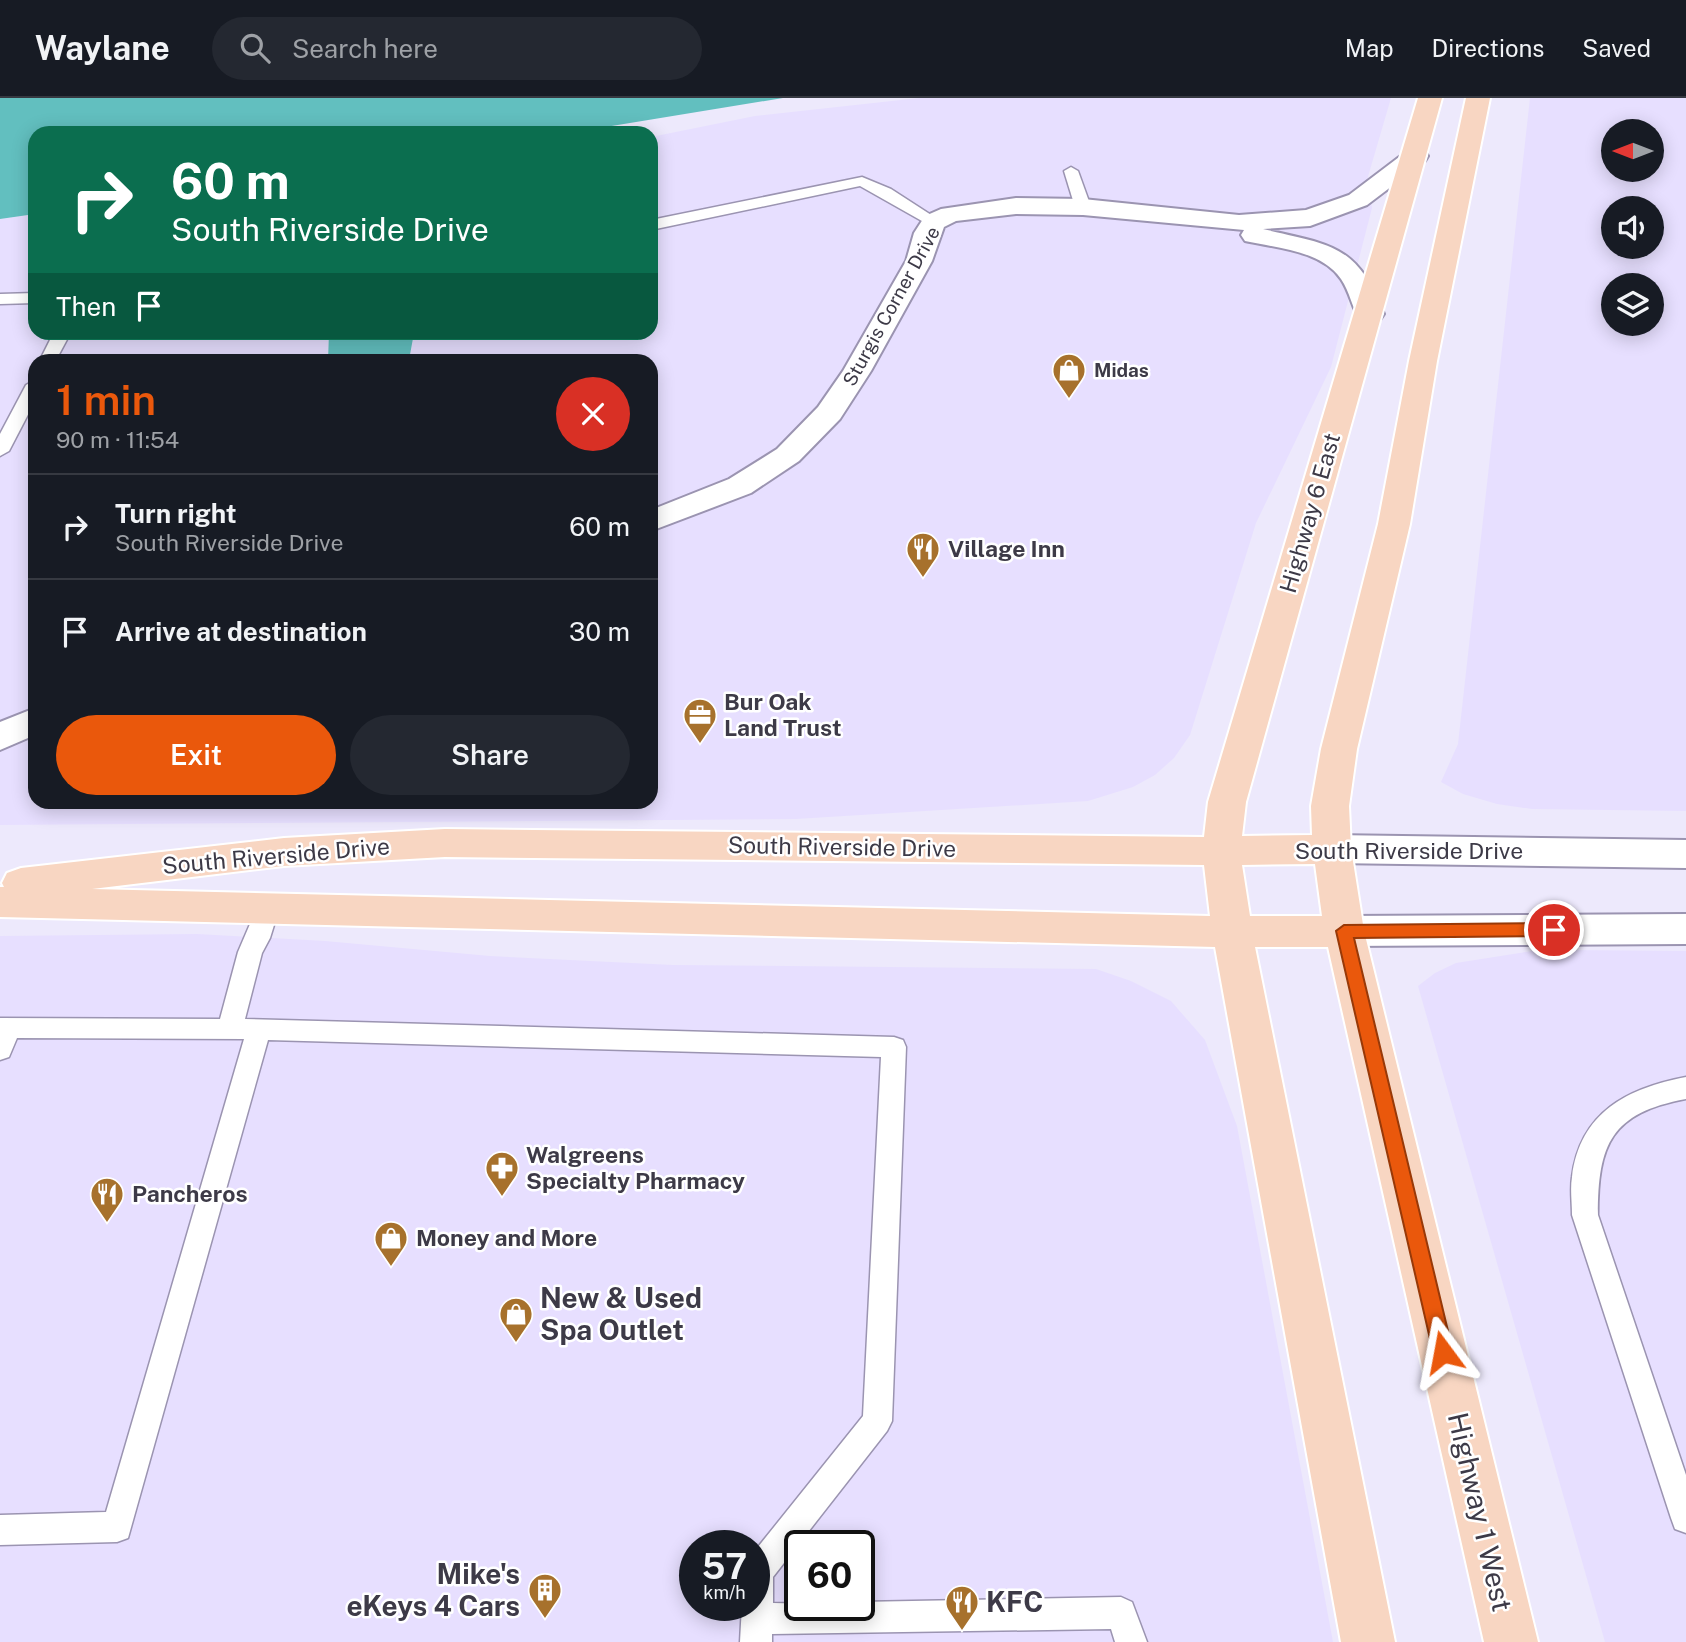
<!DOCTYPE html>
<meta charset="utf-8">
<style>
:root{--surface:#171b24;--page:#242831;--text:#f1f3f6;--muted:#9ea1a6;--line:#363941;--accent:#ea580c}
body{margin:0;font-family:"Public Sans",sans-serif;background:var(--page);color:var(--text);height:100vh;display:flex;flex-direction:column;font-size:26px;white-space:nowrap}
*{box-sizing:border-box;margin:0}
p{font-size:23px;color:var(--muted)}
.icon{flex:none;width:38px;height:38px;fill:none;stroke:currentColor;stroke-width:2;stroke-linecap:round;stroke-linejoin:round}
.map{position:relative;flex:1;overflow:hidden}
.panel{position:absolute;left:28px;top:256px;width:630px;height:455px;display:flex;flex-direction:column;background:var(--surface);border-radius:21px;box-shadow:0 4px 18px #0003}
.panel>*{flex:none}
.banner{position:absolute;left:28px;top:28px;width:630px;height:214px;border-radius:21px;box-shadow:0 4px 18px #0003;background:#0b6e4f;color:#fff;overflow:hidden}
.needle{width:46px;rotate:270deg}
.buttons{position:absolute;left:1601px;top:21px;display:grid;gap:14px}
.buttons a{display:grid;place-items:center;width:63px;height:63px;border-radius:50%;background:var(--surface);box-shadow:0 4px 18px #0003;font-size:35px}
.speed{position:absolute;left:679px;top:1432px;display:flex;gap:14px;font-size:35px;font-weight:700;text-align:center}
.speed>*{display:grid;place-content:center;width:91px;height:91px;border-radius:50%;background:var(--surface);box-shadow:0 4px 18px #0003;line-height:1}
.speed small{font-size:18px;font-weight:400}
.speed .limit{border:4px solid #111;border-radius:10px;background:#fff;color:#111}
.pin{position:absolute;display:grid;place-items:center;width:60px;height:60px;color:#fff;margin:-30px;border:4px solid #fff;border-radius:50%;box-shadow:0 2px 7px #0007}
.me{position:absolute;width:77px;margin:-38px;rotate:347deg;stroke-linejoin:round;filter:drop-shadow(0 0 5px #0008)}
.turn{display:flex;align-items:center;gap:24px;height:147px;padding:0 28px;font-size:32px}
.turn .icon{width:91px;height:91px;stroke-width:2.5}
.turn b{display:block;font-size:49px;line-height:60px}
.then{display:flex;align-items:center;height:66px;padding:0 28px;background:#0003;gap:14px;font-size:26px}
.round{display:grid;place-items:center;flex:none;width:74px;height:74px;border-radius:37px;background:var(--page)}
.headline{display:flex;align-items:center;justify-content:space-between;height:119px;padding:0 28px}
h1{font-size:42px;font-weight:600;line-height:52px;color:var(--accent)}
.button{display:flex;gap:14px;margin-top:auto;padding:14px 28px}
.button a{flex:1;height:80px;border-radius:42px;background:var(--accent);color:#fff;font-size:28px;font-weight:600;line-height:80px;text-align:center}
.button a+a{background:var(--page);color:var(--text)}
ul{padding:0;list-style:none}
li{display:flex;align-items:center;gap:21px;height:105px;padding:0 28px;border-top:2px solid var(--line)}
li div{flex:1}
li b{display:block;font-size:26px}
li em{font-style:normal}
header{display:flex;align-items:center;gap:42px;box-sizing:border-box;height:98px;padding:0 35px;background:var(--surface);border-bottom:2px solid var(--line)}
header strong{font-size:33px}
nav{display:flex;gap:38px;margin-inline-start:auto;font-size:24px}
.search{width:490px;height:63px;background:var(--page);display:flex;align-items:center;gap:18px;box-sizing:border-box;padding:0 24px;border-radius:38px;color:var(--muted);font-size:26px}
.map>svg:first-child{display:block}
.built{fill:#e7dfff;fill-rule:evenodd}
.water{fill:#62bfbf}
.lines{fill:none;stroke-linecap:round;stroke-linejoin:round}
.lane-casing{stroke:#9b94b1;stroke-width:3}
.street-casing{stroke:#9b94b1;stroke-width:4}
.secondary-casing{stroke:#9b94b1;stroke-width:4}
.primary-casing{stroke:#fff;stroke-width:4}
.lane{fill:#fff;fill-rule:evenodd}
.street{fill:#fff;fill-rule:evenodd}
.secondary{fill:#fff;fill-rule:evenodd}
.primary{fill:#f8d6c2;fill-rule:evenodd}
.route{fill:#ea580c;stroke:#983908;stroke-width:2}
.labels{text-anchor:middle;stroke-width:5;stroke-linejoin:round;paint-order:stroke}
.far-street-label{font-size:19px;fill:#3d3a47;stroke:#fff}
.far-poi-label{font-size:19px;font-weight:bold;fill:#3d3a47;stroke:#fff;text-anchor:start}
.street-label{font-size:23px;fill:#3d3a47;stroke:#fff}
.poi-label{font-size:23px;font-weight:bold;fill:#3d3a47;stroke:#fff;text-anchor:start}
.near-poi-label{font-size:28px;font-weight:bold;fill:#3d3a47;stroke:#fff;text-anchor:start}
.near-street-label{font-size:28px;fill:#3d3a47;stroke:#fff}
</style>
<header>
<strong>Waylane</strong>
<div class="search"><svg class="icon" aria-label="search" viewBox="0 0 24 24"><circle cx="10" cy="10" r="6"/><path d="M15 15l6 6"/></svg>Search here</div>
<nav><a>Map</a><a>Directions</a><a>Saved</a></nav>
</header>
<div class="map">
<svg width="1686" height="1544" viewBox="0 0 1686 1544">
<rect width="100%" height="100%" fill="#ede9fc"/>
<g class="built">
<polygon points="919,0 1391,0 1367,82 1372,110 1331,269 1256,425 1190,637 1174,660 1155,677 1133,689 1088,703 796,721 0,727 0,121 35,116 35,234 329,235 328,262 35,262 35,704 651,704 651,262 409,262 414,235 651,234 651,39 755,18"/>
<path d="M1530 0H1686V713L1532 711 1497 706 1463 696 1441 684 1458 646ZM1614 33H1652V72H1614ZM1614 110H1652V149H1614ZM1614 187H1652V226H1614Z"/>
<path d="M197 836 325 843 490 858 673 867 1096 871 1131 883 1171 903 1205 942 1237 1028 1333 1544H0V838ZM695 1447H754V1507H695ZM800 1447H859V1507H800Z"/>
<polygon points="1564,852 1686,853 1686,1544 1605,1544 1418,888 1435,875 1456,865 1532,853"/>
</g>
<g class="water">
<polygon points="0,0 783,0 569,35 35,35 35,116 0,121"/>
<polygon points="329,235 329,234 414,235 409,262 328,262"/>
</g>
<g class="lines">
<defs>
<g id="lane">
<polygon points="1071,69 1078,73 1091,109 1088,112 1078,112 1075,109 1064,73"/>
<polygon points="862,79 891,91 942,124 939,127 929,127 860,88 651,132 651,122"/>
<polygon points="35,195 35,205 0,206 0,196"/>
<polygon points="54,234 71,234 56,262 40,262"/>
<polygon points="35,282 35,303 9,353 0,358 0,336 26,287"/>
<polygon points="267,802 275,805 279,811 270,840 262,855 245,921 894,939 903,942 906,949 892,1323 887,1333 773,1479 773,1505 859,1507 859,1504 1121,1499 1132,1504 1147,1544 1115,1544 1111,1531 772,1536 772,1544 740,1544 742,1507 754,1507 754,1454 863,1318 881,959 268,942 128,1440 117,1444 0,1447 0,1417 106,1414 244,941 17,940 9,959 0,962 0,920 220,921 238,854 259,805"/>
<path d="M1686 979V1001C1611 1015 1598 1046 1598 1117L1686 1377V1435L1675 1431 1671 1420 1572 1117C1572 1104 1570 1091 1572 1079 1580 1014 1628 990 1686 979Z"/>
</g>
<g id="street">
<path d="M1416 51 1425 53 1428 58 1425 63 1367 107 1310 128 1263 131C1330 147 1357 145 1384 216L1380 222 1370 224 1360 222C1352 210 1350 194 1341 181 1321 152 1276 150 1245 143L1241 137 1244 132 1083 117 1016 116 956 123 944 129 932 163 871 273 840 321 799 363 751 395 651 433V412L729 381 777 351 818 309 843 273 906 163 914 135 925 118 941 111 1016 100 1083 101 1239 117 1306 112 1349 97 1407 53Z"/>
<polygon points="35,610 35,637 0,652 0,624"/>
</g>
<g id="secondary">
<polygon points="1332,737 1686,742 1686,770 1332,765 1319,761 1313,751 1319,741"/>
<polygon points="1686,816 1686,846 1344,848 1330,844 1324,833 1330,822 1344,818"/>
</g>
<path id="primary" d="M1418 0H1442L1246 704 1242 738 1312 737 1311 708 1321 651 1378 426 1409 263 1466 0H1490L1437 263 1410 426 1357 651 1349 708 1351 751 1364 833 1538 1544H1484L1328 849H1255L1395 1544H1341L1215 849 0 819V789H4L2 785 7 775 21 770 284 740 445 731 1204 739 1208 704ZM445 759 1204 767 1210 818 92 791 284 768ZM1315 766 1322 818H1250L1242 767Z"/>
</defs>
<use href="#lane" class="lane-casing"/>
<use href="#street" class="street-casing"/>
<use href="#secondary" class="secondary-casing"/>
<use href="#primary" class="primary-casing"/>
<use href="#lane" class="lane"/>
<use href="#street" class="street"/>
<use href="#secondary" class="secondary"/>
<use href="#primary" class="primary"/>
</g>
<polygon class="route" points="1554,825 1563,832 1554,838 1354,840 1453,1254 1450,1261 1443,1264 1436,1261 1433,1254 1336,833 1344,827"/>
<defs>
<symbol id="shop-pin" viewBox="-11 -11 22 30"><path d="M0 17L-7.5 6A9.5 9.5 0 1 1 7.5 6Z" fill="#a7712c" stroke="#fff"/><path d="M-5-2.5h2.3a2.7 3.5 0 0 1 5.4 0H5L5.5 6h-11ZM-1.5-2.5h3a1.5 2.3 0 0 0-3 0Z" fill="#fff"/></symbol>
<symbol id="restaurant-pin" viewBox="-11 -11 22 30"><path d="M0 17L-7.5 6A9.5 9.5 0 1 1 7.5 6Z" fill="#a7712c" stroke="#fff"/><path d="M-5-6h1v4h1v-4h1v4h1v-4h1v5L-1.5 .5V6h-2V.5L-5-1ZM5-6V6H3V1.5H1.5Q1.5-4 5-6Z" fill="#fff"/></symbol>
<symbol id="office-pin" viewBox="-11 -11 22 30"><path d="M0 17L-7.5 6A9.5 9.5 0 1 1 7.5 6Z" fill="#a7712c" stroke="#fff"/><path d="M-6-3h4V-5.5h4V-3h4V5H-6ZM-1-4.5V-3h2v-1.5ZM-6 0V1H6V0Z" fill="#fff"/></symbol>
<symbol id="pharmacy-pin" viewBox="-11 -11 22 30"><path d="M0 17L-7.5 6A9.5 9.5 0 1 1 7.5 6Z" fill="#a7712c" stroke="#fff"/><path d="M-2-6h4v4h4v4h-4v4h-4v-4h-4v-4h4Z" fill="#fff"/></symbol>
<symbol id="building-pin" viewBox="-11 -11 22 30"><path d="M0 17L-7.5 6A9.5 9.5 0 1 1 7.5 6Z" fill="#a7712c" stroke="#fff"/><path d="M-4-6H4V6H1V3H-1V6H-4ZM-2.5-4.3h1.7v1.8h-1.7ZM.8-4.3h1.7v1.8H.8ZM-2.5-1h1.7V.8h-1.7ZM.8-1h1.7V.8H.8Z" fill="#fff"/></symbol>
</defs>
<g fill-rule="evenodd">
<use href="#shop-pin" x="1050" y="253" width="38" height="52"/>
<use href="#restaurant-pin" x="904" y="432" width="38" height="52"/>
<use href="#office-pin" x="681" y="598" width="38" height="52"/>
<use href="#pharmacy-pin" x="483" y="1051" width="38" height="52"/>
<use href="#restaurant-pin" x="88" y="1077" width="38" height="52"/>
<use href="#shop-pin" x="372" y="1121" width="38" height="52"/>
<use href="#shop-pin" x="497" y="1197" width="38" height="52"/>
<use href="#building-pin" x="526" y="1473" width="38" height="52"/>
<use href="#restaurant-pin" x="943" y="1485" width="38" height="52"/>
</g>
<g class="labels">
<g class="far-street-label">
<text transform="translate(891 208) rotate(-61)" y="7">Sturgis Corner Drive</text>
</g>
<g class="far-poi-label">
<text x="1094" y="279">Midas</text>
</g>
<g class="street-label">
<text transform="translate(1310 415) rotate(-74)" y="8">Highway 6 East</text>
<text transform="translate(842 749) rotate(1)" y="8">South Riverside Drive</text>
<text x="1409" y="761">South Riverside Drive</text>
<text transform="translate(276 758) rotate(-5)" y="8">South Riverside Drive</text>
</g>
<g class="poi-label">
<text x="948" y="459">Village Inn</text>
<text x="724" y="612">Bur Oak<tspan x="724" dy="26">Land Trust</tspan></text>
<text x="526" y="1065">Walgreens<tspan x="526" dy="26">Specialty Pharmacy</tspan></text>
<text x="132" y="1104">Pancheros</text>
<text x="416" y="1148">Money and More</text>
</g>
<g class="near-poi-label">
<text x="540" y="1210">New &amp; Used<tspan x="540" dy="32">Spa Outlet</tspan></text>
<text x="520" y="1486" text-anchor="end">Mike's<tspan x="520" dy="32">eKeys 4 Cars</tspan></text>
<text x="986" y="1514">KFC</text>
</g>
<g class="near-street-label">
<text transform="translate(1480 1414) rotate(77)" y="10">Highway 1 West</text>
</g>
</g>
</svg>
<div class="buttons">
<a><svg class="needle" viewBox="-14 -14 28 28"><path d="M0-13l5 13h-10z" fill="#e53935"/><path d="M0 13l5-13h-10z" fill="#9ea1a6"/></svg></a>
<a><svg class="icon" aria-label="sound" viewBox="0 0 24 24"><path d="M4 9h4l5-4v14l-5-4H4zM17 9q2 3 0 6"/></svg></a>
<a><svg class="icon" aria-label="layers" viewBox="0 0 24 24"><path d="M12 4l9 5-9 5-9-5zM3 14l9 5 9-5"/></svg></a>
</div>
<div class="speed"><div>57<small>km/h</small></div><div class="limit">60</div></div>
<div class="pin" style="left:1554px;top:832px;background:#d93025"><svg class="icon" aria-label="arrive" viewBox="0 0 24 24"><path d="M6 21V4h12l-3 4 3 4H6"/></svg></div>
<svg class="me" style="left:1443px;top:1254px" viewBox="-20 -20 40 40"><path d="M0-17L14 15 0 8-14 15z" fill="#ea580c" stroke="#fff" stroke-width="4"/></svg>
<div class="banner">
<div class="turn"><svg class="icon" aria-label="right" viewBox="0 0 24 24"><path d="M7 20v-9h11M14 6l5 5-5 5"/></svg><div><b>60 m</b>South Riverside Drive</div></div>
<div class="then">Then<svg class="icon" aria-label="arrive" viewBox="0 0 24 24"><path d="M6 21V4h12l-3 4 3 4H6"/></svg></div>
</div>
<section class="panel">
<div class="headline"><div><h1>1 min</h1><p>90 m · 11:54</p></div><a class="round" style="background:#d93025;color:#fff"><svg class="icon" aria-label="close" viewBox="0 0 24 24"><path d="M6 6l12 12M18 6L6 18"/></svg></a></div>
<ul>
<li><svg class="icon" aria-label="right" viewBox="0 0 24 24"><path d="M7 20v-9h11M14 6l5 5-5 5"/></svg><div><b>Turn right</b><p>South Riverside Drive</p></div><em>60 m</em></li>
<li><svg class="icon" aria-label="arrive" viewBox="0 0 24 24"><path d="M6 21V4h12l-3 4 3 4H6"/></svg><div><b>Arrive at destination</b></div><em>30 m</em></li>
</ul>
<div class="button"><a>Exit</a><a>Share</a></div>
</section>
</div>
